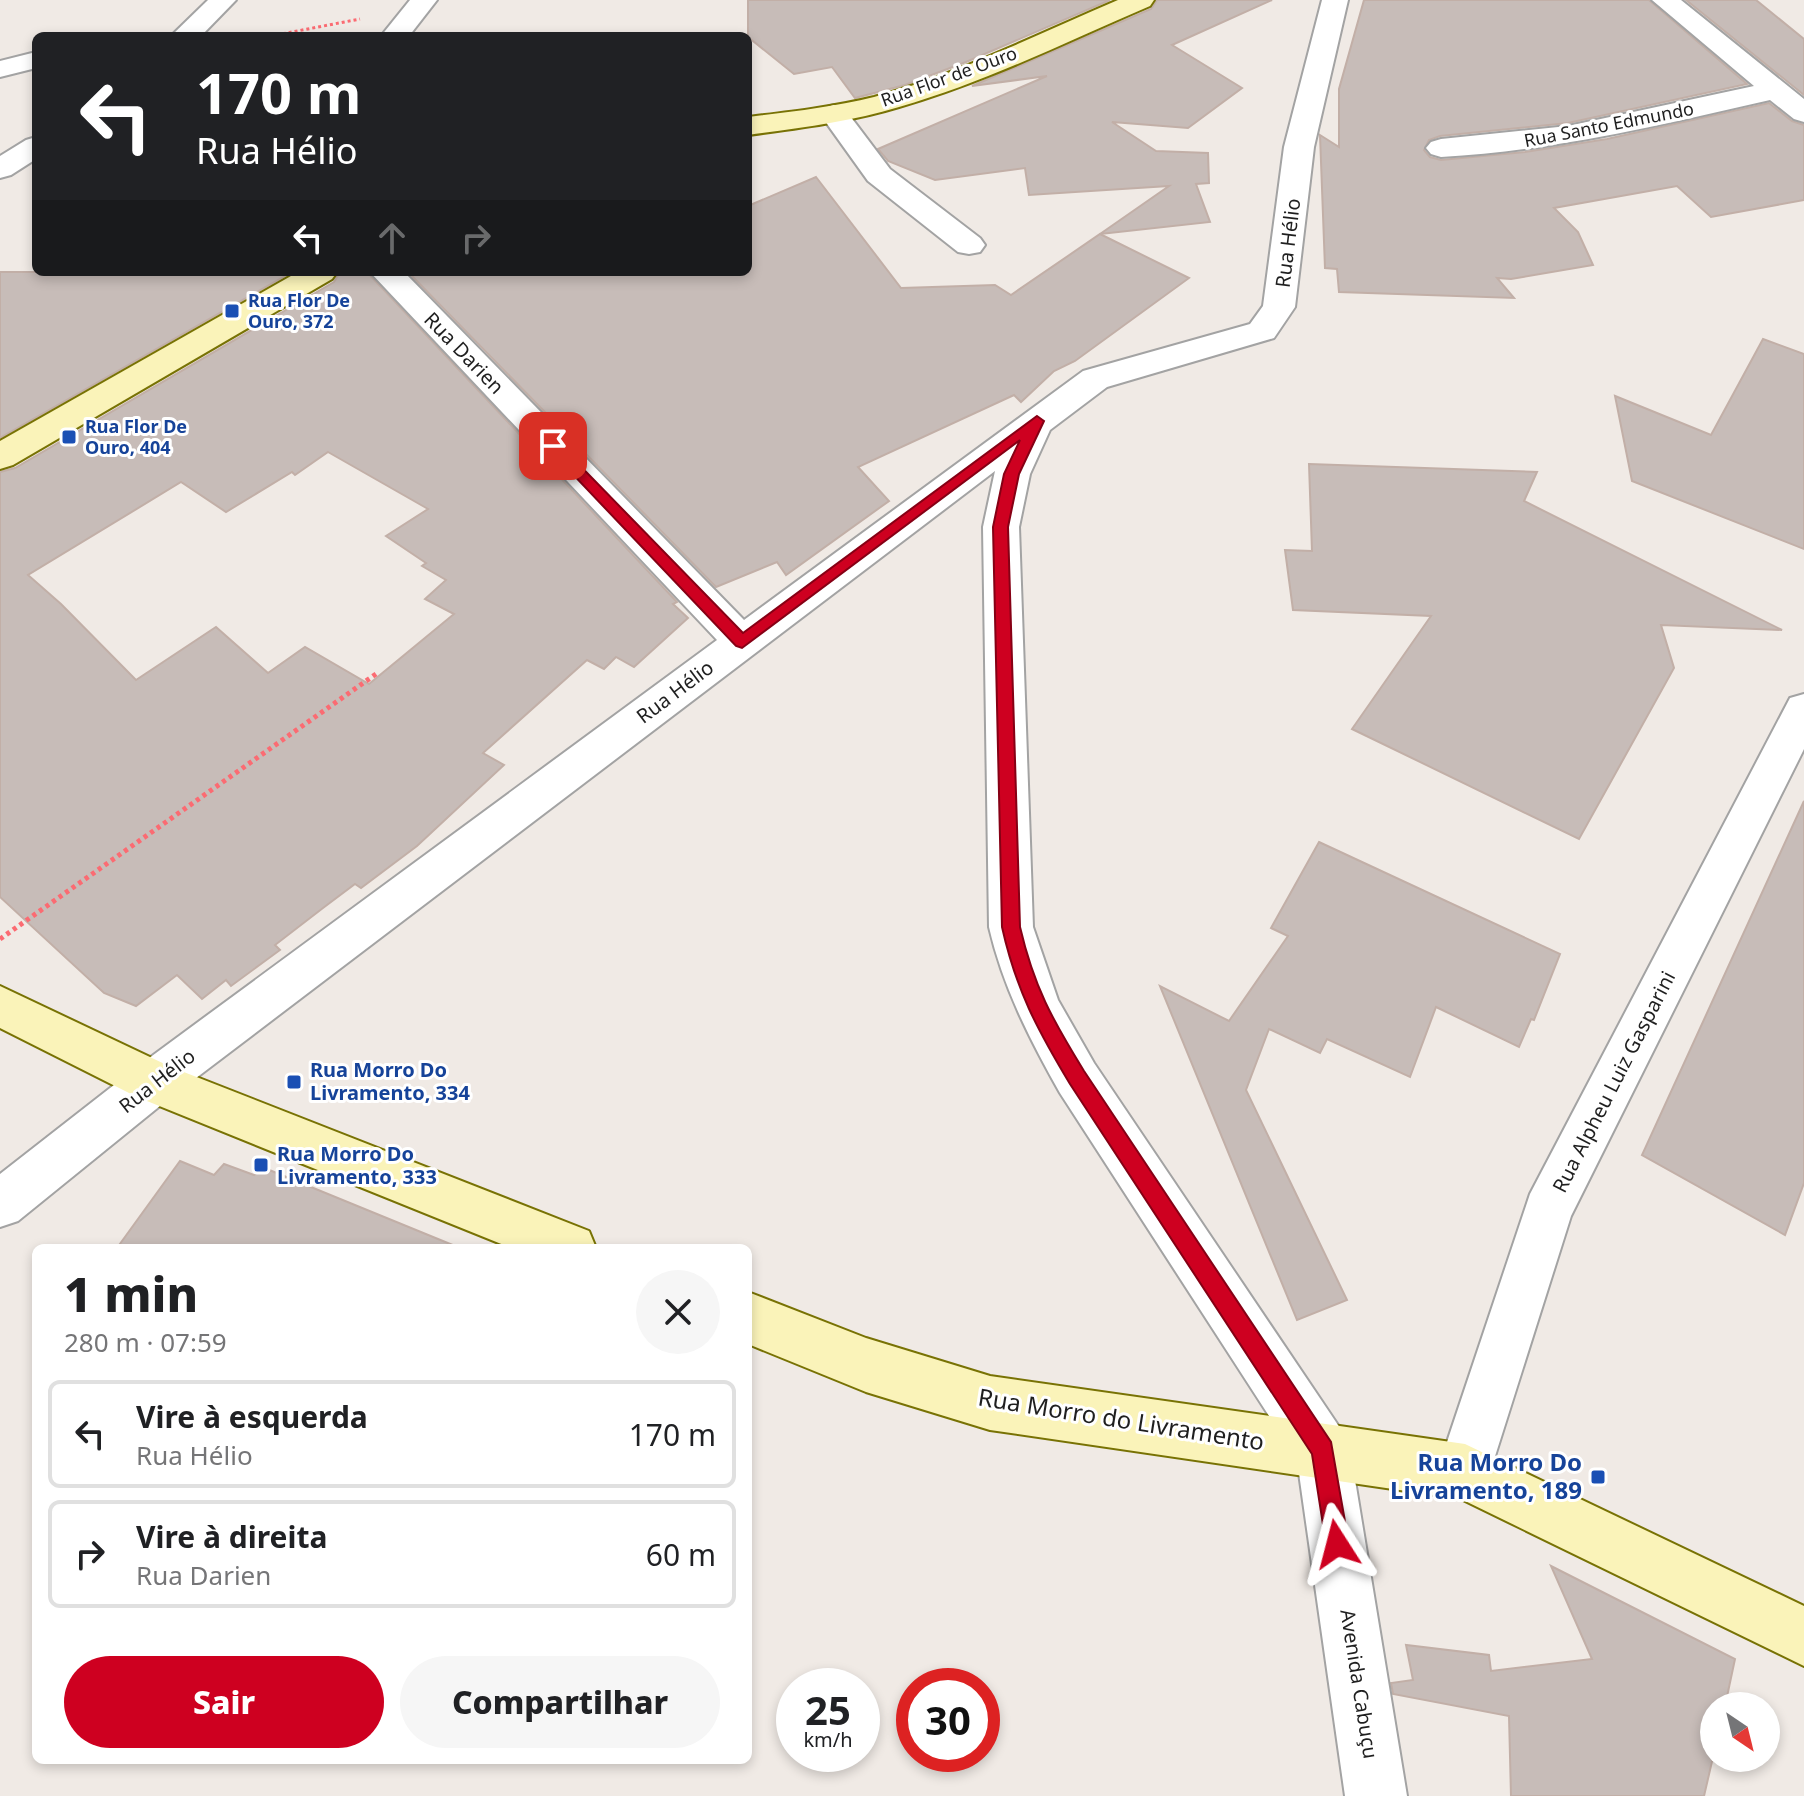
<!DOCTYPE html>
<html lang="pt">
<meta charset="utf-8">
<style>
:root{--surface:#fff;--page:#f6f6f6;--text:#202124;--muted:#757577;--line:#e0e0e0;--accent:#ce0020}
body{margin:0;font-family:"Noto Sans",sans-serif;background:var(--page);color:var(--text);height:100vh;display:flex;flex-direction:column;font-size:30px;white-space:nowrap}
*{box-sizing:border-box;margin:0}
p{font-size:26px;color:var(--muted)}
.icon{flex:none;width:44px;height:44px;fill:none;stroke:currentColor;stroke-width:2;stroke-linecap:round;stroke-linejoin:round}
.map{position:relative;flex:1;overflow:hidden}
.side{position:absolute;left:32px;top:1244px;width:720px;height:520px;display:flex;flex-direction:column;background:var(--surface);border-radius:12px;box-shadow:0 4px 12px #0003}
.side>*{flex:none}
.banner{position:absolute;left:32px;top:32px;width:720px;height:244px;border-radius:12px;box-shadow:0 4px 12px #0003;background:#202124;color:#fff;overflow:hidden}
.needle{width:52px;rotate:145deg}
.controls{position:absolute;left:1700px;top:1692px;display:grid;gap:16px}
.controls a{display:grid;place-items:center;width:80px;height:80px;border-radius:50%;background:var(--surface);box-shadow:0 4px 12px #0003;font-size:40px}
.speed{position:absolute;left:776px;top:1668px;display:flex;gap:16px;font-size:40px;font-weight:700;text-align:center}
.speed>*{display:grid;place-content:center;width:104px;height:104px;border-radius:50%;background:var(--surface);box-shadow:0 4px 12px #0003;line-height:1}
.speed small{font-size:20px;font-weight:400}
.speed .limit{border:12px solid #d22;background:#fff;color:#111}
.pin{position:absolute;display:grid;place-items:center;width:68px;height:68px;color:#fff;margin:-34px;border-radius:16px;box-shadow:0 4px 12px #0006}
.me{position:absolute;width:88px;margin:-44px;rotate:351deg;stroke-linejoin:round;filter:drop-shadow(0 0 6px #0008)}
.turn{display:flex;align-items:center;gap:28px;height:168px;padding:0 32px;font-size:36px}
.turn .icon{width:104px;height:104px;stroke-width:2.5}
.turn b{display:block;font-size:56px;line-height:68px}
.lanes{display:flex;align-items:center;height:76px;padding:0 32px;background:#0003;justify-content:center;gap:40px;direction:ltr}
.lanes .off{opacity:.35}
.round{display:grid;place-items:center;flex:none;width:84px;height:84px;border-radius:42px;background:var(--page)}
.head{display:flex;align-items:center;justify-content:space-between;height:136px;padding:0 32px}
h1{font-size:48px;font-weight:800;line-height:60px}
.action{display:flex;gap:16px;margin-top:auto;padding:16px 32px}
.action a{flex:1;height:92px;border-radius:48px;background:var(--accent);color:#fff;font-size:32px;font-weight:800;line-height:92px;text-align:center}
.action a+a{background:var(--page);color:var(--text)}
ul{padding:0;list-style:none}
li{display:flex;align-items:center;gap:24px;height:108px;margin:0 16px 12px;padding:0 16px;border:4px solid var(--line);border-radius:12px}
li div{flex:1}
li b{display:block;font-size:30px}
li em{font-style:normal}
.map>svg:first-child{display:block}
.building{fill:#c7bcb8;stroke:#c2afa7;stroke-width:2;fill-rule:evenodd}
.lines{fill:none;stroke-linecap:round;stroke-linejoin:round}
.street-casing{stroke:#a3a3a3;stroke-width:4}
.secondary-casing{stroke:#787204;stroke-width:4}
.path-far1{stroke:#fb6b72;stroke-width:3;stroke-dasharray:3 3;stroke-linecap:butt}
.path{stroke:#fb6b72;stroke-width:5;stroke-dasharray:4 4;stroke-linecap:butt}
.street{fill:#fff;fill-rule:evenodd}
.secondary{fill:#faf3b9;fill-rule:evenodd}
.route{fill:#ce0020;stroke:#860015;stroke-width:2}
.transit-dot{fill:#1a4fb4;stroke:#fff;stroke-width:3}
.labels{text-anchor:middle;stroke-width:6;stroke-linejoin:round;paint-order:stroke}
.far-street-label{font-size:18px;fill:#1f1f1f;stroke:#fff}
.far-transit-label{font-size:18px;font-weight:bold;fill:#164399;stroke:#fff;text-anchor:start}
.street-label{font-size:20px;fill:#1f1f1f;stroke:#fff}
.transit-label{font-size:20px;font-weight:bold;fill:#164399;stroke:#fff;text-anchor:start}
.near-street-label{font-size:24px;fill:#1f1f1f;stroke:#fff}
.near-transit-label{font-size:24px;font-weight:bold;fill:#164399;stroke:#fff;text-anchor:end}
</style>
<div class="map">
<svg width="1804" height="1796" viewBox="0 0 1804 1796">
<rect width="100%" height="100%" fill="#f0eae5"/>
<g class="building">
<polygon points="748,0 1110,0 966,62 905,85 855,98 832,67 794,74 748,37"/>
<polygon points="1157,0 1272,0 1172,45 1242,88 1188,128 1112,122 1156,151 1208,153 1209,183 1196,184 1210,222 1100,234 1169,186 1029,195 1025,168 935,180 888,161 878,149 1047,76 972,86 1151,9"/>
<polygon points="1364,0 1649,0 1747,84 1568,123 1440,136 1429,140 1424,150 1430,157 1441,160 1525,152 1607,139 1769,103 1792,121 1804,125 1804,200 1711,217 1677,186 1554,208 1578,232 1593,265 1511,279 1497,278 1514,298 1339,292 1337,269 1325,268 1320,135 1339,147 1339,89"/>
<polygon points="1686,0 1756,0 1804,39 1804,95"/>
<polygon points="816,177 901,288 995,285 1011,295 1100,234 1189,278 1075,361 1054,371 1021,402 1014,395 858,467 889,501 786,575 777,562 716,587 408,272 748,272 748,206"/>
<polygon points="0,272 292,272 0,438"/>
<path d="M340 272H367L677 602 673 604 688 618 634 667 616 657 604 669 587 660 483 753 504 765 417 846 361 888 355 884 323 908 275 945 280 950 231 986 226 980 202 999 177 975 136 1006 104 993 0 897V472L15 468 334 282ZM328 452 428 509 386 536 426 563 422 566 446 580 425 599 454 614 369 684 305 647 268 673 216 627 136 680 61 604 28 575 181 482 226 512 292 472 295 475Z"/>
<polygon points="1763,339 1804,354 1804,549 1632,481 1615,396 1711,435"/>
<polygon points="1309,464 1537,472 1524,501 1782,630 1661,625 1674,668 1579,839 1352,729 1431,616 1293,610 1285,550 1312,551"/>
<polygon points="1804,801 1804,1183 1785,1235 1642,1155"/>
<polygon points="1319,842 1560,954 1534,1020 1531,1019 1519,1047 1436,1007 1410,1077 1327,1039 1320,1053 1269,1029 1246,1090 1347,1300 1297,1320 1160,986 1229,1021 1288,936 1271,928"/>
<polygon points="180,1161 214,1175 224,1164 254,1175 262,1167 460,1248 117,1248"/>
<polygon points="1551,1566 1735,1659 1725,1706 1714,1706 1714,1753 1704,1796 1511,1796 1509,1716 1393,1694 1391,1683 1413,1680 1406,1645 1489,1655 1491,1671 1592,1659"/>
</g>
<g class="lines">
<defs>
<g id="street">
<polygon points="208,0 236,0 201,36 171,36"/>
<polygon points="410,0 437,0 409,36 381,36"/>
<path d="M1322 0H1348L1314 147 1295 307 1274 338 1107 387 1050 430 1030 474 1019 527 1033 927 1058 1000 1094 1063 1342 1431 1350 1450 1407 1796H1345L1297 1459 1060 1093C1030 1040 1003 987 989 927L983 527 995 471 171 1097 18 1221 0 1227V1174L137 1067 717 640 370 272H404L744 620 1083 371 1250 324 1263 306 1284 147Z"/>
<path d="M1652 0H1681L1804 99V122L1794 119 1770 100C1661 125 1553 151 1441 157L1431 154 1426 148 1431 142 1441 139 1568 126 1754 86Z"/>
<polygon points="36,52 36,68 0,77 0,61"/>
<polygon points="834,105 844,108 890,169 980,238 985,245 980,252 969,254 958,252 868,181 820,114 824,108"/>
<polygon points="36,137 36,159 11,175 0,178 0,156 26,140"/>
<polygon points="1804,694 1804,749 1571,1216 1484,1491 1465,1500 1446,1491 1437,1472 1530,1194 1790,698"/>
</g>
<g id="secondary">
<path d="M1118 0H1154L1150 6C1068 41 986 82 899 107 850 122 799 128 748 135V117C790 112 833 107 874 97 959 74 1038 34 1118 0Z"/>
<polygon points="298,272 337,272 332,279 13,465 0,469 0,441"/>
<polygon points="0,986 171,1067 589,1231 596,1248 511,1248 137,1097 0,1028"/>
<polygon points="748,1292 866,1338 990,1376 1465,1444 1804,1606 1804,1666 1461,1499 990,1430 866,1392 748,1344"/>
</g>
</defs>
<use href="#street" class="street-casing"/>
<use href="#secondary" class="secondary-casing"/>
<polyline class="path-far1" points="271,36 360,19"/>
<polyline class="path" points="0,939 376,674"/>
<use href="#street" class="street"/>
<use href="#secondary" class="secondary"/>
</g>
<path class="route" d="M1037 416 1044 421 1019 474 1008 527 1020 927C1034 987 1052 1019 1084 1071L1331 1442 1349 1544 1345 1553 1337 1556 1329 1553 1326 1544 1312 1454 1070 1084C1037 1029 1016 990 1002 927L993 527 1004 474 1020 440 742 648 736 646 546 446 548 443H558L743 633Z"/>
<g class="transit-dot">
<rect x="224" y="303" width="16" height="16" rx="4"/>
<rect x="61" y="429" width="16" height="16" rx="4"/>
<rect x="286" y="1074" width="16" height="16" rx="4"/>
<rect x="253" y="1157" width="16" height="16" rx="4"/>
<rect x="1590" y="1469" width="16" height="16" rx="4"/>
</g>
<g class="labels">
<g class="far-street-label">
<text transform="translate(949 77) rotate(-20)" y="6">Rua Flor de Ouro</text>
<text transform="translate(1609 125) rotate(-11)" y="6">Rua Santo Edmundo</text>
</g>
<g class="far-transit-label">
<text x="248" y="307">Rua Flor De<tspan x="248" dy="21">Ouro, 372</tspan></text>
<text x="85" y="433">Rua Flor De<tspan x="85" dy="21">Ouro, 404</tspan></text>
</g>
<g class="street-label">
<text transform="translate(1288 243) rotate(-83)" y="7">Rua Hélio</text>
<text transform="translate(464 353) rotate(46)" y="7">Rua Darien</text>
<text transform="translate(675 692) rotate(-37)" y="7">Rua Hélio</text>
<text transform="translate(157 1081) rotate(-38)" y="7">Rua Hélio</text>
<text transform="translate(1614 1082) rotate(-63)" y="7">Rua Alpheu Luiz Gasparini</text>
<text transform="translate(1359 1684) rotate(81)" y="7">Avenida Cabuçu</text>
</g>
<g class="transit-label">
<text x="310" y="1077">Rua Morro Do<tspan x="310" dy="23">Livramento, 334</tspan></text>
<text x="277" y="1161">Rua Morro Do<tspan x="277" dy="23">Livramento, 333</tspan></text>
</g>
<g class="near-street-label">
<text transform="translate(1121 1420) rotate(9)" y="8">Rua Morro do Livramento</text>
</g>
<g class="near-transit-label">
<text x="1582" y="1471">Rua Morro Do<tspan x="1582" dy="28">Livramento, 189</tspan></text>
</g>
</g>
</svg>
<div class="controls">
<a><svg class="needle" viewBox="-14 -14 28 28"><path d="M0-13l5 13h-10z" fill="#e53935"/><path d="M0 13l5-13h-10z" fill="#757577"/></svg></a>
</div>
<div class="speed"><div>25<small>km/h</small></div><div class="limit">30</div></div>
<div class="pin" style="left:553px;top:446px;background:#d93025"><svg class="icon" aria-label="arrive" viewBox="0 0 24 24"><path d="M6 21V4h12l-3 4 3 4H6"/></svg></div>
<svg class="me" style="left:1337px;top:1544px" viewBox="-20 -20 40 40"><path d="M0-17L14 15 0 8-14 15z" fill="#ce0020" stroke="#fff" stroke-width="4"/></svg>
<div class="banner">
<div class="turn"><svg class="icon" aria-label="left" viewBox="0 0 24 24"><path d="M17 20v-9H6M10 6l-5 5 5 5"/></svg><div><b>170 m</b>Rua Hélio</div></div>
<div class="lanes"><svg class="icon" aria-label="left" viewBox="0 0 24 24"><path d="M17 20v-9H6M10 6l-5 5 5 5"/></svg><svg class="icon off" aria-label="ahead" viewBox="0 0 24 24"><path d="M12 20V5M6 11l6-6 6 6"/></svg><svg class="icon off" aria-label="right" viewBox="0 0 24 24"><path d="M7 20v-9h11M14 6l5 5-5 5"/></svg></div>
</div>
<section class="side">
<div class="head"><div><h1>1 min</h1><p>280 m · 07:59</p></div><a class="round"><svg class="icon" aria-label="close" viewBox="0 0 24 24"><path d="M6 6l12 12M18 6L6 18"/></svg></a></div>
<ul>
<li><svg class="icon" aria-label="left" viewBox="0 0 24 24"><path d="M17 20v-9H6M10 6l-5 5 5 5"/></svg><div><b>Vire à esquerda</b><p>Rua Hélio</p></div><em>170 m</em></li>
<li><svg class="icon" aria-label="right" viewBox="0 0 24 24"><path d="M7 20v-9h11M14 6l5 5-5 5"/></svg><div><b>Vire à direita</b><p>Rua Darien</p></div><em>60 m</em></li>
</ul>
<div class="action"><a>Sair</a><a>Compartilhar</a></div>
</section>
</div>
